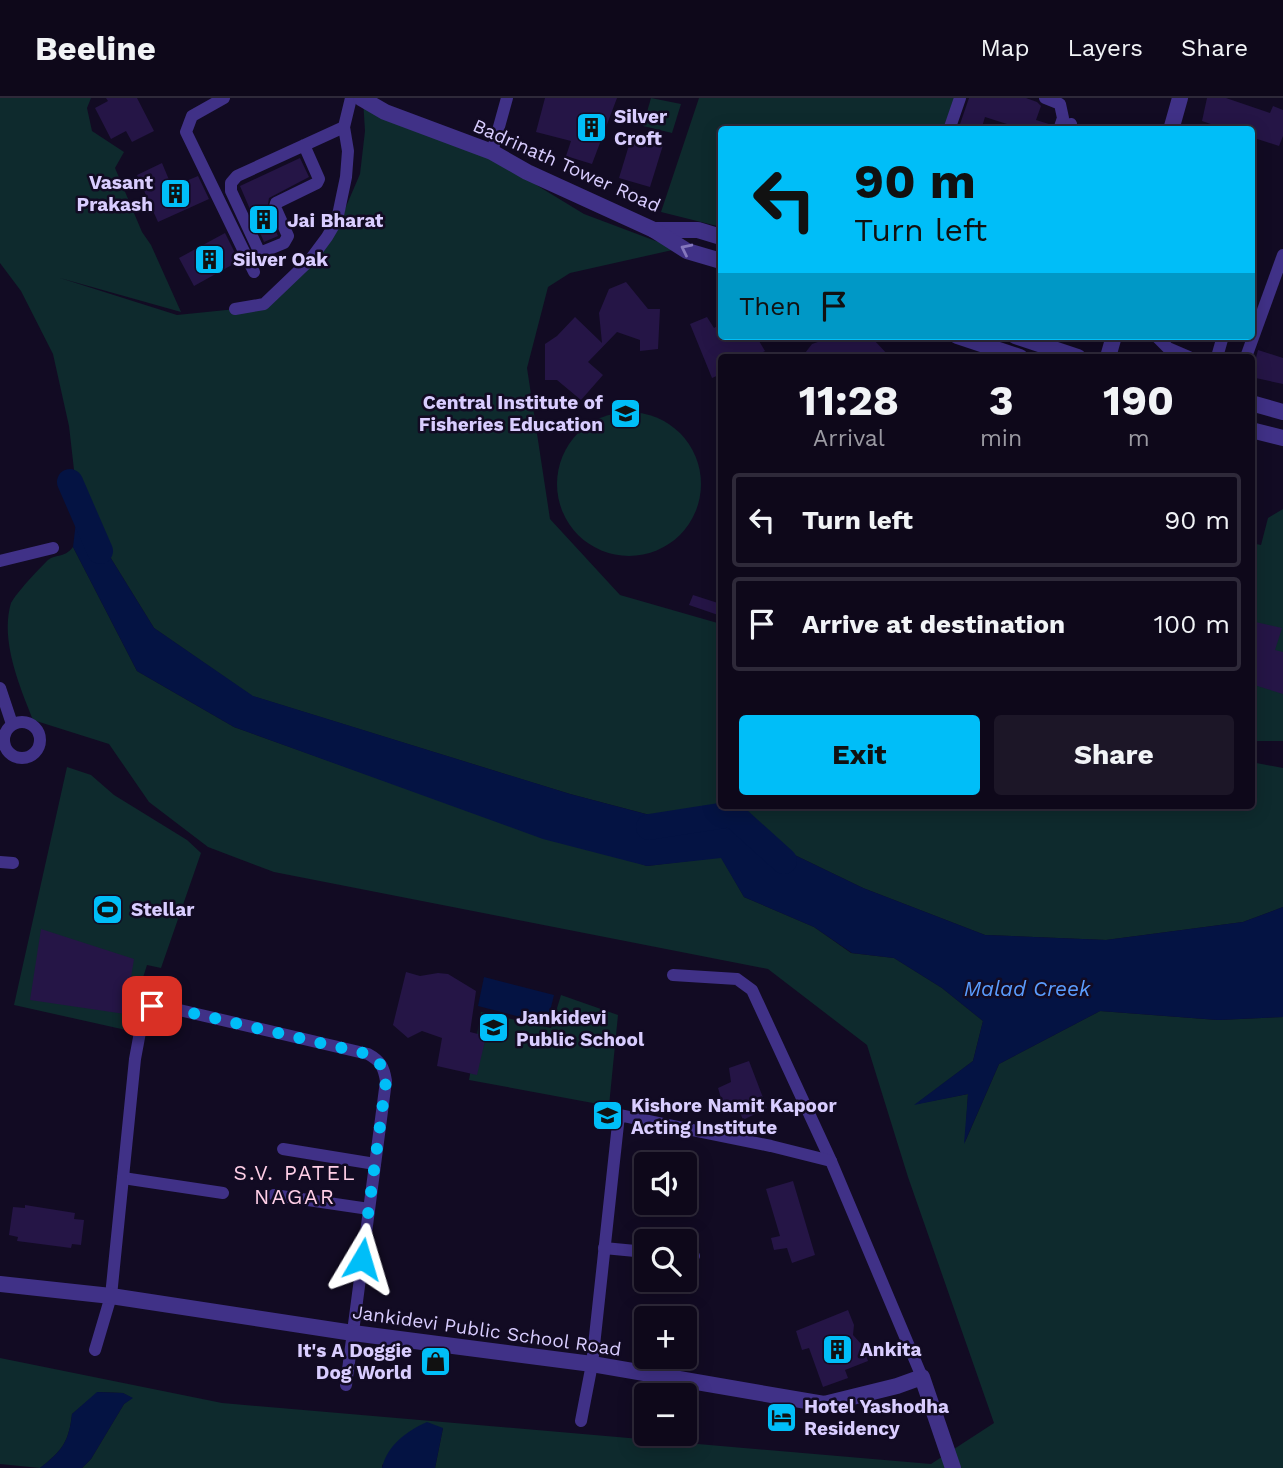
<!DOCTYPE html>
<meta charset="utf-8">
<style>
:root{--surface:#0e081a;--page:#1c1627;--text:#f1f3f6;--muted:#9b9aa2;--line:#2e2939;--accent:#00bef8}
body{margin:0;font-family:"Work Sans",sans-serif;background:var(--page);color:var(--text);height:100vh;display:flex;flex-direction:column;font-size:26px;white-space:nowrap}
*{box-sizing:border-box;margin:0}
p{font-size:23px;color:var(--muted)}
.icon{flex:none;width:38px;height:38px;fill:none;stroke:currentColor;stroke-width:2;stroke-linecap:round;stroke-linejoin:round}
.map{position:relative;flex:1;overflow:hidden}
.drawer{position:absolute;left:718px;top:256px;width:537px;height:455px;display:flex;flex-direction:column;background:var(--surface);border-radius:7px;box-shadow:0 4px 18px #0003,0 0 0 2px var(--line)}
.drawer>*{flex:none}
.banner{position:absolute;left:718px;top:28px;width:537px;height:214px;border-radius:7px;box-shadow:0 4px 18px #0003,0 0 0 2px var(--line);background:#00bef8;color:#111;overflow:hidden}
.buttons{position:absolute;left:634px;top:1054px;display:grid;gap:14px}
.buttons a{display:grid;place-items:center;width:63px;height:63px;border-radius:7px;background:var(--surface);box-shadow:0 4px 18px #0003,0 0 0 2px var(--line);font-size:35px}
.pin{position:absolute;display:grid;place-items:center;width:60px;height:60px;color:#fff;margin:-30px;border-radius:14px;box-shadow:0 4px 10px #0006}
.me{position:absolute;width:77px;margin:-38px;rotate:7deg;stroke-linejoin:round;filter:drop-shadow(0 0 5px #0008)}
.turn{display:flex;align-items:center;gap:24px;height:147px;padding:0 21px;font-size:32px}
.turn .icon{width:91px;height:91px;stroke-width:2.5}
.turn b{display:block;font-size:49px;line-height:60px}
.then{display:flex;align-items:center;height:66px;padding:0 21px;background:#0003;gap:14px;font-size:26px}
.eta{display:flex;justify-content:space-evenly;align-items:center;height:119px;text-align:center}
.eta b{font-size:42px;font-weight:700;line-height:49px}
.primary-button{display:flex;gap:14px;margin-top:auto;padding:14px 21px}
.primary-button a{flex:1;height:80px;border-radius:7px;background:var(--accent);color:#111;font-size:28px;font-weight:700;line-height:80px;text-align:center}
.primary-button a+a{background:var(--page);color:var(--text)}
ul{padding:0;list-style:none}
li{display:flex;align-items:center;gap:21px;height:94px;margin:0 14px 10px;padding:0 7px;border:4px solid var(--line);border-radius:7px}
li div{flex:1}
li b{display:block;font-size:26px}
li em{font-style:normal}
header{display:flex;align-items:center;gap:42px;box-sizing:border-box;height:98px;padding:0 35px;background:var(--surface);border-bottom:2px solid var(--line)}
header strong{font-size:33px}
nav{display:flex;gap:38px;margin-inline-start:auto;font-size:24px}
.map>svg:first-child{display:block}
.green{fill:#0e2a2d}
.water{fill:#041343}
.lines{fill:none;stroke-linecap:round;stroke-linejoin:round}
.river{stroke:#041343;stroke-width:26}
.building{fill:#251546}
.minor{stroke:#403187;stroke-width:12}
.tertiary{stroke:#403187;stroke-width:16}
.oneway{stroke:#8577bd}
.route{stroke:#00bef8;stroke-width:12;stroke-dasharray:0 21.6}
.labels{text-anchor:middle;stroke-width:5;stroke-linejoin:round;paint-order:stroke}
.poi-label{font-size:19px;font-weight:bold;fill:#d9cdff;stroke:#120b23;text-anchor:start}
.street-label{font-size:19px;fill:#d9cdff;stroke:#120b23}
.water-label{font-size:21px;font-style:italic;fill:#5b9dff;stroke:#120b23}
.neighbourhood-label{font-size:21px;letter-spacing:2px;fill:#ffcfe7;stroke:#120b23}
</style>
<header>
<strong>Beeline</strong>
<nav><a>Map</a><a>Layers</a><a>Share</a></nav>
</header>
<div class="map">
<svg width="1283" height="1370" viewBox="0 0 1283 1370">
<rect width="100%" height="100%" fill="#120b23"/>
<g class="green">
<polygon points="0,0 91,0 87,10 92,33 124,54 115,70 142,134 151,147 181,214 60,180 177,217 265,208 336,132 360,76 365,33 363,1 484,46 538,88 584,116 677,151 570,175 548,189 527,270 550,421 620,497 721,526 721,707 1251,707 1251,664 1283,670 1283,809 1243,824 1106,842 985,837 863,790 743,732 661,720 570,696 252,598 154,530 78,407 69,328 53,256 21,193 0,165"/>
<polygon points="651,0 681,6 672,35 643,28"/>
<polygon points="699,0 955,0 943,31 721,32 721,129 661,114"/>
<circle cx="629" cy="386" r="72"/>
<polygon points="1283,411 1283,643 1254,643 1251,642 1251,445 1261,447 1268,420"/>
<path d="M73 449 137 573 234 629 371 678 647 768 721 759 744 799 814 829 851 855 894 860 942 890 983 923 973 963 916 1006 968 996 965 1044 999 966 1100 913 1218 922 1283 919V1370H435L443 1330 382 1367V1370H82L91 1361 124 1306 132 1300 123 1295 98 1294 72 1316C69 1344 62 1353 40 1370L0 1366V1260L222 1305 931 1366 994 1325 908 1079 867 947 768 871 274 774 208 749 149 704 109 646 33 622C19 587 0 542 11 505 18 493 36 474 46 464 54 455 64 461 73 449Z"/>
<polygon points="67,669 91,677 114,697 187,742 201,755 161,870 147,867 126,932 14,907"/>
<polygon points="561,897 618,917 609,1008 469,982 481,914 551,930"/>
</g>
<g class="water">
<polygon points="78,407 154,530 253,598 570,696 661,720 743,732 863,790 985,837 1106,842 1243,824 1283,809 1283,919 1218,922 1100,913 999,966 964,1046 968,996 914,1007 973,963 983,923 942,890 894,860 852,855 814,829 744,799 721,760 647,768 543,741 234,629 137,573 73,449"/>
<polygon points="484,879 554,897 547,926 478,908"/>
<path d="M97 1294 123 1295 133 1300 124 1306 91 1361 82 1370H40C62 1353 69 1344 72 1316Z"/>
<path d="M427 1324 443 1330 435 1370H382C387 1347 407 1333 427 1324Z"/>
</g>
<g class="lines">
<g class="river">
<polyline points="70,384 100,453"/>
<polyline points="649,729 732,716 784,763"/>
</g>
</g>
<g class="building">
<polygon points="106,0 137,0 154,33 132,44 126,33 111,41 95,10 108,3"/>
<polygon points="545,0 617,0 592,66 566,58 571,43 536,34"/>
<polygon points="969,0 1026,0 1037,4 1041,8 1036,22 1052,27 1050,32 1009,32 1010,27 985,19 981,32 958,32"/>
<polygon points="1207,0 1226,0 1270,15 1273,8 1283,12 1283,38 1279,48 1251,39 1251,32 1228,32 1202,23"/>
<polygon points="633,34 664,44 650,89 619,80"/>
<polygon points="300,60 309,79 269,100 267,112 278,138 264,144 240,88"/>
<polygon points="162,65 172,89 198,78 209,101 158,124 137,77"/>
<polygon points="225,135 239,163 194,188 179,160"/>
<polygon points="626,184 648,211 660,211 658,251 640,253 640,242 617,234 588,264 603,277 581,302 557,282 545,282 545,246 557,238 575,219 602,245 599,215 609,191"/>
<polygon points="707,219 714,230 721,226 721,238 756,238 765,253 753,259 721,259 721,276 712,280 690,226"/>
<polygon points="835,238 863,238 873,241 890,259 802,259 812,246"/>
<polygon points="1258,252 1283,260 1283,286 1251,279"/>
<polygon points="693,497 721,506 721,518 689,507"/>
<polygon points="1251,523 1282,530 1275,552 1283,554 1283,596 1251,586"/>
<polygon points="41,831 134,861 125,916 30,902"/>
<polygon points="406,874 420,878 438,875 448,876 476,893 470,934 486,938 477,977 437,968 442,940 422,933 408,940 393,927"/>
<polygon points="749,963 767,1010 743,1022 738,1009 725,1014 718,990 731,984 729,970"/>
<polygon points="793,1083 815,1157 792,1165 787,1150 774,1152 771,1140 780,1138 766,1091"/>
<polygon points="25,1107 75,1115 74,1121 84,1122 81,1147 72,1146 71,1150 17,1143 18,1139 9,1137 13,1109 25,1110"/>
<polygon points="848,1212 854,1227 853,1237 862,1247 868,1263 845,1272 848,1280 823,1289 809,1250 802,1252 796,1233"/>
</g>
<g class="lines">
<g class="minor">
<polyline points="224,0 192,18 186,34 254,174"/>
<polyline points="1045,0 1060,6 1063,20 1059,32"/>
<polyline points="949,32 960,0"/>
<polyline points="1070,32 1071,26"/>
<polyline points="304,47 319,81 317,85 276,105 275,109 288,138 284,145 262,154 258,151 231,93 231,85 237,78 344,29"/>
<polyline points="492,54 507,0"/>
<polyline points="235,211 264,206 310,162 327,139 337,122 346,79 348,53 344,29 351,0"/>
<polyline points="1156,238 1168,250 1189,259"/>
<polyline points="1217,259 1223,238"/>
<polyline points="1246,259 1283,157"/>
<polyline points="0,463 53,450"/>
<polyline points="0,590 12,626"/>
<circle cx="22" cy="642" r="18"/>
<polyline points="0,764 13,765"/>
<polyline points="673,877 737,881 752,892 831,1063 922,1279"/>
<polyline points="283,1051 375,1066"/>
<polyline points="123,1080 223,1095"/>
<polyline points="274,1097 369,1111"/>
<polyline points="604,1150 646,1154"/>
<polyline points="684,1158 694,1158"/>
<path d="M95 1252 111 1198 135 961 143 918 147 912 158 907 368 956C381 963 384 970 386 983L346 1287"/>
<polyline points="581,1323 592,1266 619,1017 771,1048 831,1063"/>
</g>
<g class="tertiary">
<polyline points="361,0 385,14 492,54 527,74 654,132 698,132 721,139"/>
<polyline points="1171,32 1180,0"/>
<polyline points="654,132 687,153 721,163"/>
<polyline points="957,238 1020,259"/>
<polyline points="1015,238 1078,259"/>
<polyline points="1108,259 1114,238"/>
<polyline points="1251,305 1283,314"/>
<polyline points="1251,332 1283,340"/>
<polyline points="0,1186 111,1198 353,1235 592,1266 824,1306 897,1288 922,1279 953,1370"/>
</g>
</g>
<defs><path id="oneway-chevron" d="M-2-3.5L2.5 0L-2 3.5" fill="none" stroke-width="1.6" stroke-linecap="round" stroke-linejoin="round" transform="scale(1.75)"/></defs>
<use class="oneway" href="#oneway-chevron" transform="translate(686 151) rotate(-154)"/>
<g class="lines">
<path class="route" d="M152 908 158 907 368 956C380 963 384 970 386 983L362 1161"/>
</g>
<defs>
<symbol id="building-square" viewBox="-11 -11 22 22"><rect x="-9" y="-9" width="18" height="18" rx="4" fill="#00bef8" stroke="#120b23"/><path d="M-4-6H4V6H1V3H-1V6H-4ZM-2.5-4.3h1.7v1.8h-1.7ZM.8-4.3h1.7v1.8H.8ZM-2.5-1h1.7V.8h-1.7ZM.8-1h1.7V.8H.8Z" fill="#111"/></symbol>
<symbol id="university-square" viewBox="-11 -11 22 22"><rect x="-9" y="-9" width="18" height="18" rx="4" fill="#00bef8" stroke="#120b23"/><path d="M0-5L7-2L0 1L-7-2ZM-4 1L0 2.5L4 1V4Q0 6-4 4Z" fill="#111"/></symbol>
<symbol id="stadium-square" viewBox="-11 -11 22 22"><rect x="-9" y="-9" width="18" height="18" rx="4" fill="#00bef8" stroke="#120b23"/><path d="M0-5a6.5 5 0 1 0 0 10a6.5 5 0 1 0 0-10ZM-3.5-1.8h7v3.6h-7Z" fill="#111"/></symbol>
<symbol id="school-square" viewBox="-11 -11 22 22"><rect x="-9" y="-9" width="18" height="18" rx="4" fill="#00bef8" stroke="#120b23"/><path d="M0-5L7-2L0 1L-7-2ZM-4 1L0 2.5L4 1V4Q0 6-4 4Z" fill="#111"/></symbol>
<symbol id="shop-square" viewBox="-11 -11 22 22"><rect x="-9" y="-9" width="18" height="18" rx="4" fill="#00bef8" stroke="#120b23"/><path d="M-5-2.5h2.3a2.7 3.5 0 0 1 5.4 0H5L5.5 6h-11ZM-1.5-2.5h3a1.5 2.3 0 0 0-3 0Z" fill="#111"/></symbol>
<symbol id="hotel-square" viewBox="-11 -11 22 22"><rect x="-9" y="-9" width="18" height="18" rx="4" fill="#00bef8" stroke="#120b23"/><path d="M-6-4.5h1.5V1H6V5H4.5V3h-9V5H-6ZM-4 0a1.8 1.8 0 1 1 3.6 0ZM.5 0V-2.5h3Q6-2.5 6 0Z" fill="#111"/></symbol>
</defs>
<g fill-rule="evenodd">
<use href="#building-square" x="574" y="12" width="35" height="35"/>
<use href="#building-square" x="158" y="78" width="35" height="35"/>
<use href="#building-square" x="246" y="104" width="35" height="35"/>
<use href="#building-square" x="192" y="144" width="35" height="35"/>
<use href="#university-square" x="608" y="298" width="35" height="35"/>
<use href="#stadium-square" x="90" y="794" width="35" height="35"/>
<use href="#school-square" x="476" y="912" width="35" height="35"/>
<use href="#school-square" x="590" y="1000" width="35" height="35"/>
<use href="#building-square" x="820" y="1234" width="35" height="35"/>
<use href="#shop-square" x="418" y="1246" width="35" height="35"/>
<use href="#hotel-square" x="764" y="1302" width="35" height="35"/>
</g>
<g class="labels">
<g class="poi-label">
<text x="614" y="25">Silver<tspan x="614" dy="22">Croft</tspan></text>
<text x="153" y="91" text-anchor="end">Vasant<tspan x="153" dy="22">Prakash</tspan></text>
<text x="287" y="129">Jai Bharat</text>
<text x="233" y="168">Silver Oak</text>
<text x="603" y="311" text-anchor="end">Central Institute of<tspan x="603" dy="22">Fisheries Education</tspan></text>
<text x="131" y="818">Stellar</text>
<text x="516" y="926">Jankidevi<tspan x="516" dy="22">Public School</tspan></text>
<text x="631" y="1014">Kishore Namit Kapoor<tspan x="631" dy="22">Acting Institute</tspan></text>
<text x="860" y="1258">Ankita</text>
<text x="412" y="1259" text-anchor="end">It's A Doggie<tspan x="412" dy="22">Dog World</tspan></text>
<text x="804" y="1315">Hotel Yashodha<tspan x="804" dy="22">Residency</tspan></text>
</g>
<g class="street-label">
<text transform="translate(567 67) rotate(24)" y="7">Badrinath Tower Road</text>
<text transform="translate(487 1232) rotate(8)" y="7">Jankidevi Public School Road</text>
</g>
<g class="water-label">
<text x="1027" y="898">Malad Creek</text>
</g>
<g class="neighbourhood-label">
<text x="295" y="1082">S.V. PATEL<tspan x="295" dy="24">NAGAR</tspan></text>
</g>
</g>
</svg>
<div class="buttons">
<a><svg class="icon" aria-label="sound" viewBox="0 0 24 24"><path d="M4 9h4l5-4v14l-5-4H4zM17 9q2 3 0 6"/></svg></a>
<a><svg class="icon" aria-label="search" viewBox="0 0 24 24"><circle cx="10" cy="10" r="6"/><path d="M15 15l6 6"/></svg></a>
<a>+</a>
<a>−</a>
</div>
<div class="pin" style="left:152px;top:908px;background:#d93025"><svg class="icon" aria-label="arrive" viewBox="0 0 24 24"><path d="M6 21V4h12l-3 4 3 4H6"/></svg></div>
<svg class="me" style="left:362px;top:1161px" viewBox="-20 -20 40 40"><path d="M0-17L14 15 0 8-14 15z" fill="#00bef8" stroke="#fff" stroke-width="4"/></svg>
<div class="banner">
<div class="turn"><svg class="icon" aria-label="left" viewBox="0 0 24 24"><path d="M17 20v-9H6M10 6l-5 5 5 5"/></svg><div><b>90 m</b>Turn left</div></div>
<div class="then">Then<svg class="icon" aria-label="arrive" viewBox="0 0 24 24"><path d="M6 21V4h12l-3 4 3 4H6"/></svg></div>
</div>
<section class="drawer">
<div class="eta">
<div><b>11:28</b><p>Arrival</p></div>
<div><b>3</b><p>min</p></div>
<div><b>190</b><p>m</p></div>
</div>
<ul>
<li><svg class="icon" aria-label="left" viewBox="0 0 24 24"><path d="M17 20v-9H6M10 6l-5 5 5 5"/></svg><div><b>Turn left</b></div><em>90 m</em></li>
<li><svg class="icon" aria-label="arrive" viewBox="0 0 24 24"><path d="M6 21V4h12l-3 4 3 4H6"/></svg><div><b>Arrive at destination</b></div><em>100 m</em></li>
</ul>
<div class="primary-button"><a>Exit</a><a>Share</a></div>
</section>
</div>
